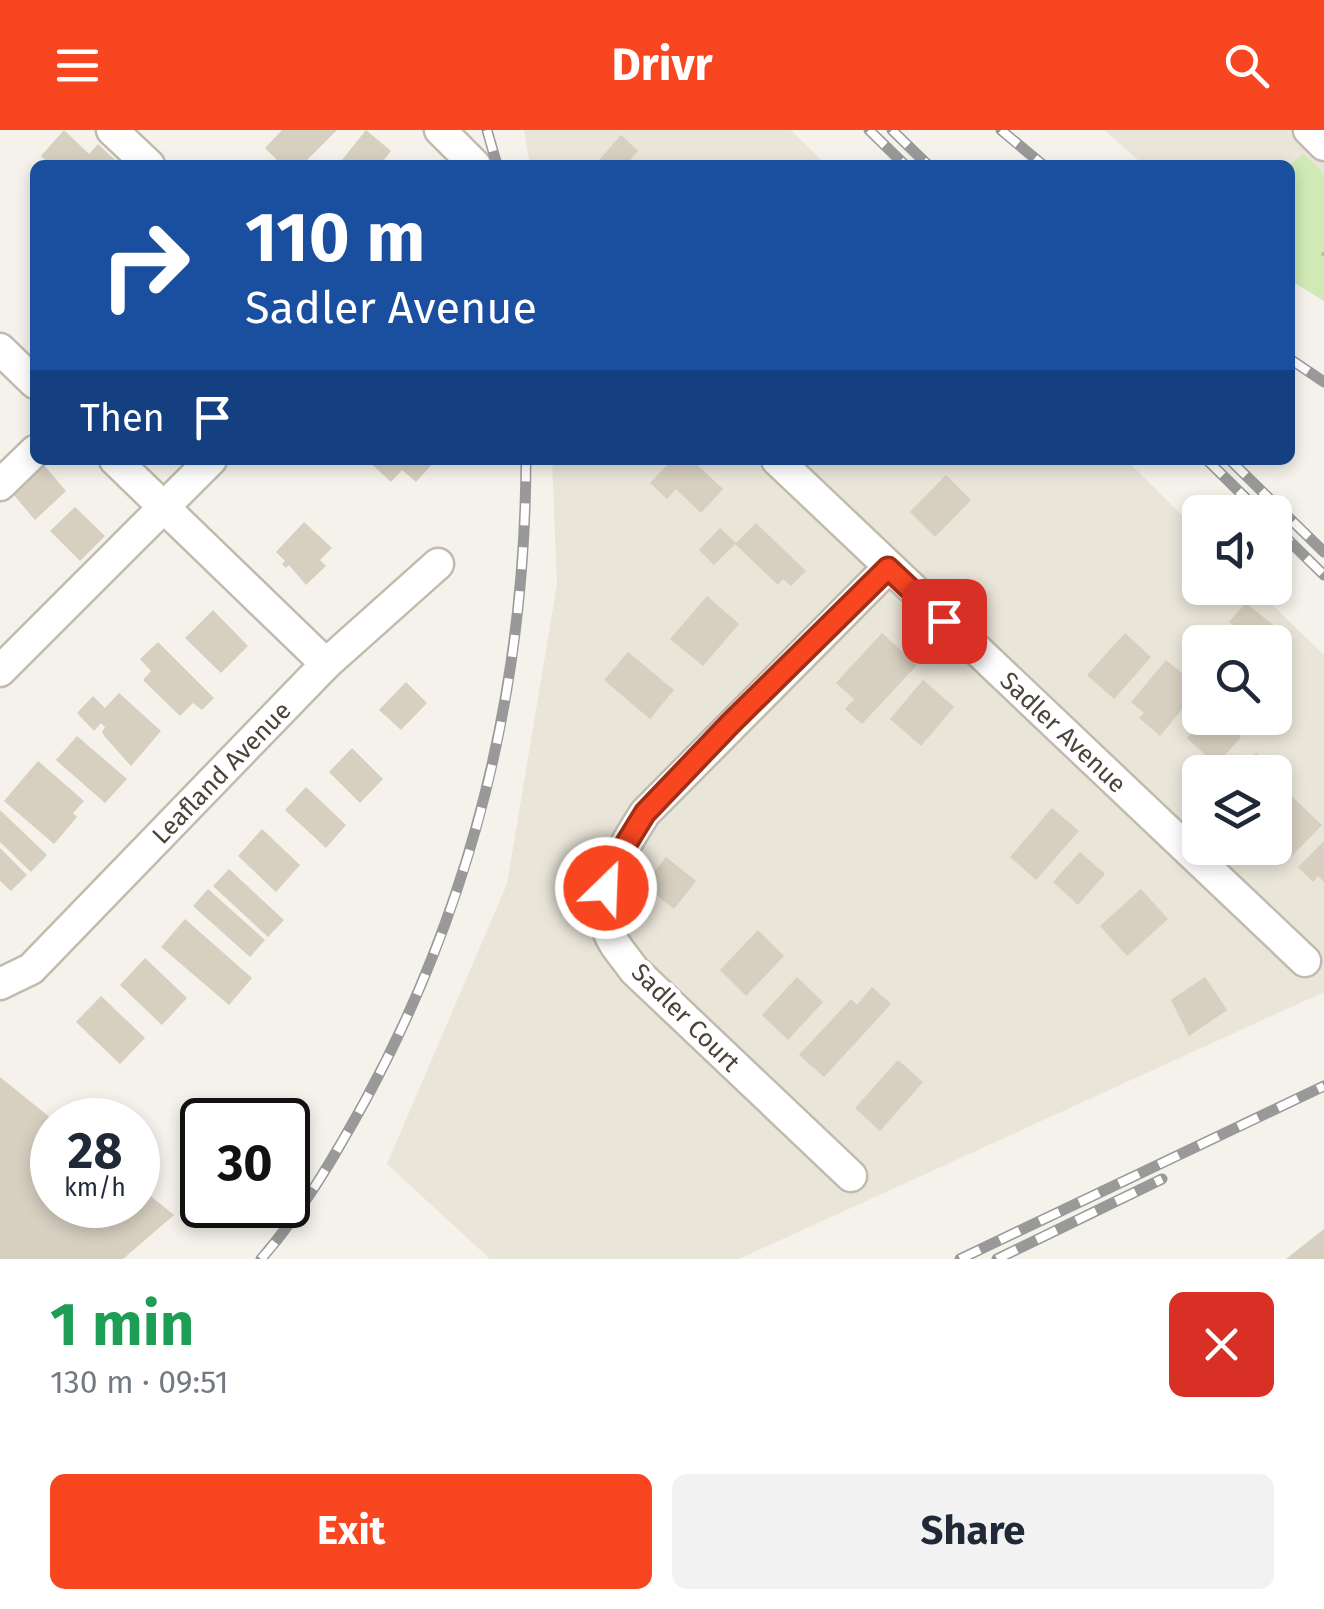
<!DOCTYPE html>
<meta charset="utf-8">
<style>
:root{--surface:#fff;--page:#f2f2f3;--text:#1f2937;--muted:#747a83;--accent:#f74620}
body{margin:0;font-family:"Fira Sans",sans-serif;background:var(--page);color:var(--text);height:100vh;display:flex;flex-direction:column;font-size:38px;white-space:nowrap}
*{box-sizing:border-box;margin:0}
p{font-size:32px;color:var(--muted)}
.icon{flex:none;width:55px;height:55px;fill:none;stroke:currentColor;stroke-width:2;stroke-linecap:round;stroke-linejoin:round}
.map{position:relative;height:1129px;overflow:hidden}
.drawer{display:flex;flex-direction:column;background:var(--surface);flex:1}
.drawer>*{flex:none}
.top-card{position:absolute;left:30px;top:30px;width:1265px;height:305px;border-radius:15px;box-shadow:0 5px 15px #0003;background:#1a4fa0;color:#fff;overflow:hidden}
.buttons{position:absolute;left:1182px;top:365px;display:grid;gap:20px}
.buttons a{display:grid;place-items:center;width:110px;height:110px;border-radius:15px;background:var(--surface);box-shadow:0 5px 15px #0003;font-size:50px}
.speed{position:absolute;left:30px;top:968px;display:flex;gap:20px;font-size:50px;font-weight:700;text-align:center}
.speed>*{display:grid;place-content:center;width:130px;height:130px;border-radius:50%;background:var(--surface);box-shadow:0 5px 15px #0003;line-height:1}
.speed small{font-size:25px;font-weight:400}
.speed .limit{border:5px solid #111;border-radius:15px;background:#fff;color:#111}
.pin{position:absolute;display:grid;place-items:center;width:85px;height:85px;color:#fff;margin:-42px;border-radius:20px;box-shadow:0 5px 15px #0006}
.me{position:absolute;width:110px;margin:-55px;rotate:24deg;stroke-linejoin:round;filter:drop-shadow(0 0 8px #0008)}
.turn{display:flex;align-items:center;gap:35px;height:210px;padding:0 50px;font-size:45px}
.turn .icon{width:130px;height:130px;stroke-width:2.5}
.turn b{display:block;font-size:70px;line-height:85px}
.then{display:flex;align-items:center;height:95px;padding:0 50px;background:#0003;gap:20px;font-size:38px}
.round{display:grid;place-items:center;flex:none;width:105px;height:105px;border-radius:15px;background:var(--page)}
.head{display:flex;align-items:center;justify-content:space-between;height:170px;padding:0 50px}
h1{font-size:60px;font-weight:700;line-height:75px;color:#1e9e55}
.button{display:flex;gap:20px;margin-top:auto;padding:20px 50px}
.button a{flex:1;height:115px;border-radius:15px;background:var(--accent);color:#fff;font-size:40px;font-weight:700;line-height:115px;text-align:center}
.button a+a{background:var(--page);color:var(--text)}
header{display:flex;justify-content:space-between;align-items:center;height:130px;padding:0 50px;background:var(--accent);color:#fff;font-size:45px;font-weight:700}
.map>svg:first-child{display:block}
.residential{fill:#e9e5d9;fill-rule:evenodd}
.green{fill:#d0e9b5}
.building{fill:#d7cfc0}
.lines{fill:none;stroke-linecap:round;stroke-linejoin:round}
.minor-casing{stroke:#c1bbad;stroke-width:35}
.path{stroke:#c3b79f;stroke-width:5;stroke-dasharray:5 5;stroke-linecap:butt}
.minor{stroke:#fff;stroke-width:30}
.rail-casing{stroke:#999;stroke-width:11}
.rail{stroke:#fff;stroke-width:8;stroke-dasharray:22;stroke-linecap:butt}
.route-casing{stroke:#a12e15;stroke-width:25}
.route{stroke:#f74620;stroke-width:18}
.labels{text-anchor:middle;stroke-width:9;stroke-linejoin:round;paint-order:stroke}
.street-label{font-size:25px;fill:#4a4339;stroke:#fff}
</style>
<header><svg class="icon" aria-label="menu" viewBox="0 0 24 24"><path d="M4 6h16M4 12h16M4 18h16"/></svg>Drivr<svg class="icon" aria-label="search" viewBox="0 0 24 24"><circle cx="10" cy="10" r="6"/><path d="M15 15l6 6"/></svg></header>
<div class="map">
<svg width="1324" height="1129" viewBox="0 0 1324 1129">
<rect width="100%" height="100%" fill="#f5f2eb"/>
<g class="residential">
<polygon points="524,0 791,0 826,35 530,35"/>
<polygon points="1104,0 1324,0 1324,171 1290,150 1290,35 1144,35"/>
<path d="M552 330H1126L1200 403V458H1255L1324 525V862L739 1129H490L387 1034 507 754 557 454ZM1200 512H1275V588H1200ZM1200 642H1275V718H1200Z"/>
</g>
<polygon class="green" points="1304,24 1324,44 1324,171 1290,150 1289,35"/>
<g class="building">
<polygon points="64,0 89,24 98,14 120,35 51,35 41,26"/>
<polygon points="282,0 337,0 302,35 282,35 265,18"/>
<polygon points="366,0 391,21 380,35 338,35"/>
<polygon points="621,5 638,21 626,35 595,35"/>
<polygon points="367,330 436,330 416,352 402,340 391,352"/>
<polygon points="672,330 692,330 723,359 701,383 676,359 667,369 650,353"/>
<polygon points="44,335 66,361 35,390 13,364"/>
<polygon points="946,345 971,370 935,407 910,382"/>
<polygon points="75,377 105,406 80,431 50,401"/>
<polygon points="304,392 332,418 320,430 326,436 306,455 289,435 286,438 282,434 285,431 276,422"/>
<polygon points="756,393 806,441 791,456 783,449 778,455 735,414"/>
<polygon points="720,398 736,413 714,435 699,420"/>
<polygon points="707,466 739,494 703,536 670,509"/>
<polygon points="1246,473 1277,498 1265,512 1254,512 1229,492"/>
<polygon points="213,480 248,516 221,543 185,508"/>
<polygon points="882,503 917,535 862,594 845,579 854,569 836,553"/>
<polygon points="1125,503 1151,527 1114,569 1087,545"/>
<polygon points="158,512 214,568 202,580 193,573 180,586 143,550 151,541 140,529"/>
<polygon points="628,522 674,560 650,589 604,550"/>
<polygon points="1166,530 1195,554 1184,567 1189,571 1160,606 1139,588 1144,583 1131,572"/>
<polygon points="923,550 954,577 921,616 890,589"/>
<polygon points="406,552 427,573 401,600 379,580"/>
<polygon points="119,563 161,601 131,636 105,607 102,602 105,597 101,593 94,601 77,583 93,566 105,578"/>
<polygon points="1206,588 1219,588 1241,607 1216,635 1187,608"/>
<polygon points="77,606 127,649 105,673 56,630"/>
<polygon points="352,618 383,649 360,673 329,642"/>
<polygon points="1256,623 1274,639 1271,642 1214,642 1232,624 1244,636"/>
<polygon points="38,631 84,671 73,683 77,687 54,714 4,671"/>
<polygon points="306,657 346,695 326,718 285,680"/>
<polygon points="1285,660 1322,695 1286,732 1271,718 1275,718 1275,670"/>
<polygon points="1052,678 1079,701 1036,750 1010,727"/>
<polygon points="0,680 47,725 31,742 0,712"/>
<polygon points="262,699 300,735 276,762 238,726"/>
<polygon points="1324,711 1324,752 1318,746 1313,752 1298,737"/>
<polygon points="0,718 27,745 11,761 0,751"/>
<polygon points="1080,722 1105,744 1078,775 1053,752"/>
<polygon points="666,727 696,751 674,779 644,755"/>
<polygon points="229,739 284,790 268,807 213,756"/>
<polygon points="208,759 265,810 250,827 193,776"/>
<polygon points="1141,759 1168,789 1127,826 1100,796"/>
<polygon points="185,789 252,848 229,875 161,817"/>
<polygon points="758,800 784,826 746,866 720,840"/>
<polygon points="145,828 187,868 162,895 120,855"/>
<polygon points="797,847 823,872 788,910 762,885"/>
<polygon points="1205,847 1227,880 1189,906 1171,870"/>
<polygon points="872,857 891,874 824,947 799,925 851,869 857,875"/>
<polygon points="101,866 145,908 120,934 76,892"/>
<polygon points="898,930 923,952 880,1001 855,978"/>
<polygon points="0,947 52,989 52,1075 138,1075 138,1056 174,1085 123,1129 0,1129"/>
<polygon points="1324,1099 1324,1129 1286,1129"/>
</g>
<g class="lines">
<defs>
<g id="minor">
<polyline points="112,0 149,35"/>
<polyline points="440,0 475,35"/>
<polyline points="1309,0 1324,15"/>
<polyline points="0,219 35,253"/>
<polyline points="115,330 326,534"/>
<path id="s1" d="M777 330 1305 831"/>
<polyline points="0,355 35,321"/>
<polyline points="0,541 211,330"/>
<path id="s2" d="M0 854 31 839 326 534 438 434"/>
<path d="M851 1046 634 840C626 828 612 814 608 800 595 759 624 716 645 683L888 438"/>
</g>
</defs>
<use href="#minor" class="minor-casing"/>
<polyline class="path" points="1324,122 1324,126"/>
<use href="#minor" class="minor"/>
<defs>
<g id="rail">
<polyline points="487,0 497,35"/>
<polyline points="869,0 905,35"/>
<polyline points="892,0 928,35"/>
<polyline points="1001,0 1043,35"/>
<polyline points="1290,229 1324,252"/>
<polyline points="1207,330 1260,382"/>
<polyline points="1230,330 1324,422"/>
<polyline points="1275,397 1324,445"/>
<path d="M261 1129C303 1081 334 1027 365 971 474 770 525 558 526 330"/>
<polyline points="960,1129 1324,956"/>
<polyline points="997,1129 1162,1049"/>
</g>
</defs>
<use href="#rail" class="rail-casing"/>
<use href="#rail" class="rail"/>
</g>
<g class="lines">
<defs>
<polyline id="route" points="606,758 621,722 645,683 730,594 888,438 944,491"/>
</defs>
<use href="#route" class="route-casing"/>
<use href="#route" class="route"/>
</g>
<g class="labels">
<g class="street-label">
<text dy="9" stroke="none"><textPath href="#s1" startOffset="395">Sadler Avenue</textPath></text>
<text dy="9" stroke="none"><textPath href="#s2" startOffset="308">Leafland Avenue</textPath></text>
<text transform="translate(686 887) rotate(45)" y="9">Sadler Court</text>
</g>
</g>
</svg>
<div class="buttons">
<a><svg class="icon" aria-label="sound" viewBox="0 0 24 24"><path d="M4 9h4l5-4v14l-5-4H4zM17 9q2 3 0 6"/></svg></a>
<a><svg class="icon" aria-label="search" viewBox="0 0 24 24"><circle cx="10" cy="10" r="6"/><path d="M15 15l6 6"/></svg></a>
<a><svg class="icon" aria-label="layers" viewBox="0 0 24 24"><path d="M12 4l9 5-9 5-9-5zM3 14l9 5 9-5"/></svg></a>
</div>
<div class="speed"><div>28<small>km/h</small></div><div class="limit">30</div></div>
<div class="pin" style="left:944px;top:491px;background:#d93025"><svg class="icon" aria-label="arrive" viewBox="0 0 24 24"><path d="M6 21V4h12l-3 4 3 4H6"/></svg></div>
<svg class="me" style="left:606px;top:758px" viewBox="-20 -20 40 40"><circle r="17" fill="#f74620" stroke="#fff" stroke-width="3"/><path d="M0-11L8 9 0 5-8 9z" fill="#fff"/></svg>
<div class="top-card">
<div class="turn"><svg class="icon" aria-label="right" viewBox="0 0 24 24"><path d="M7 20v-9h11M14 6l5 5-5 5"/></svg><div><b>110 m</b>Sadler Avenue</div></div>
<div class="then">Then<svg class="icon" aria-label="arrive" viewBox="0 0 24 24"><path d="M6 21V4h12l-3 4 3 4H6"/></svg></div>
</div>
</div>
<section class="drawer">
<div class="head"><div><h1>1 min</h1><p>130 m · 09:51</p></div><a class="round" style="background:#d93025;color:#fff"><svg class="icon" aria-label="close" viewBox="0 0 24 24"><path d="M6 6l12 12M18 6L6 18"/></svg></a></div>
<div class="button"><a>Exit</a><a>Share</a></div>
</section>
